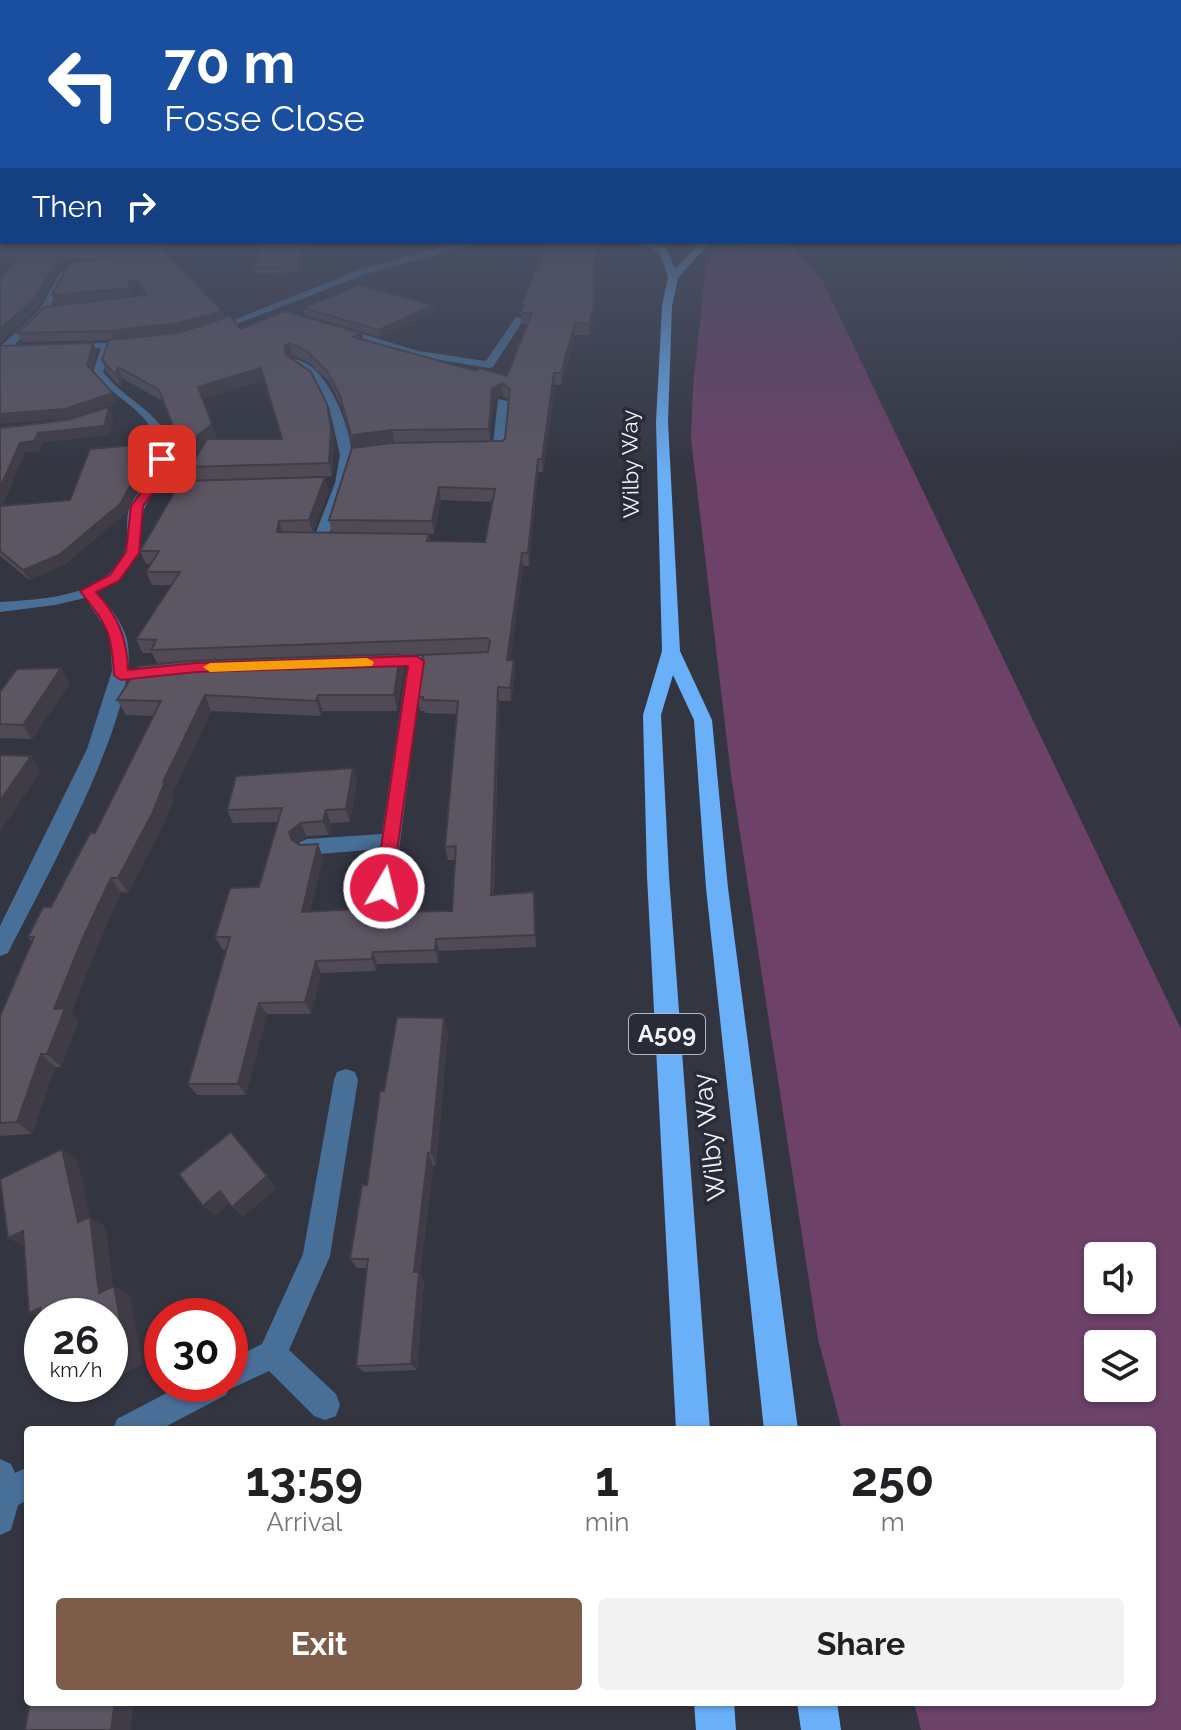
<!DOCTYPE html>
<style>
:root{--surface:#fff;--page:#f2f2f2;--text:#202124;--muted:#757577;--accent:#7d5c49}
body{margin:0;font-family:Raleway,sans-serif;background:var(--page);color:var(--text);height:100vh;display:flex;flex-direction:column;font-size:30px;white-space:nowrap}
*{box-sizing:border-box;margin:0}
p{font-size:26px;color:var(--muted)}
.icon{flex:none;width:44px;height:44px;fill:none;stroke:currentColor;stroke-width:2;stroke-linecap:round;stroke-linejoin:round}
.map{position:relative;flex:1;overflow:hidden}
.sheet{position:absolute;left:24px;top:1426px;width:1132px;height:280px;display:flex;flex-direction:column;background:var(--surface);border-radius:8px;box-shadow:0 2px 6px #0004}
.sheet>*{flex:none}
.top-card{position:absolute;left:0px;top:0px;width:1182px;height:244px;box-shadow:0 2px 6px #0004;background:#1a4fa0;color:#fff;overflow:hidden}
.tools{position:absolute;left:1084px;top:1242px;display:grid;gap:16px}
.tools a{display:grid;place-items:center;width:72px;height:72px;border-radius:8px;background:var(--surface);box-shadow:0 2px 6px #0004;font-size:40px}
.speed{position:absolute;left:24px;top:1298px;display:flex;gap:16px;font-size:40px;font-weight:700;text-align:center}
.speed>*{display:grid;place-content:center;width:104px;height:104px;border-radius:50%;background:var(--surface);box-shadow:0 2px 6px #0004;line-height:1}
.speed small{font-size:20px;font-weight:400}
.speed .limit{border:12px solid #d22;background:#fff;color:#111}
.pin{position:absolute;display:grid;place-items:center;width:68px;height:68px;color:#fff;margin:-34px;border-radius:16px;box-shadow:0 4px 12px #0006}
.me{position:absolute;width:88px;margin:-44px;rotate:8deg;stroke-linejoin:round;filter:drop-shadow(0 0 6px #0008)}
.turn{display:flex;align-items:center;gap:28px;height:168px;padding:0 32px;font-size:36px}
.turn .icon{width:104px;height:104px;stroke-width:2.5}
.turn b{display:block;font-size:56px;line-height:68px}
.then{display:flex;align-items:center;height:76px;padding:0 32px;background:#0003;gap:16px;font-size:30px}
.eta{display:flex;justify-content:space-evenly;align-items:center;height:136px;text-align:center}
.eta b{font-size:48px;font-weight:700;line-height:56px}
.primary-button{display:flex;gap:16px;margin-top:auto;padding:16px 32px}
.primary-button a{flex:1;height:92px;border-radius:8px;background:var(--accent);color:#fff;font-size:32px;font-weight:700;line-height:92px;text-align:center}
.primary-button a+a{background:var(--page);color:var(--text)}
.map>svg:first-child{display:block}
.green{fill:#6d4168;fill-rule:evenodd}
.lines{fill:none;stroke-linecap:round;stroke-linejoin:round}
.minor{fill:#486f98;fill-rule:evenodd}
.trunk{fill:#6ab0f8;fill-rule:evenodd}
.wall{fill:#4f4a55;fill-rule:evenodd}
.shaded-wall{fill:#403c45}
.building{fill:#5c5663;stroke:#403c45;stroke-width:2}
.route{fill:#e11d48;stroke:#92132f;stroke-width:2}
.slow{fill:#f59e0b}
.labels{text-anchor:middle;stroke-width:7;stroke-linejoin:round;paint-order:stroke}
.far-street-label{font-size:22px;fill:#f1f2fa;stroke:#292b37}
.shield{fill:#292b37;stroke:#b5b6c0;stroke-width:2}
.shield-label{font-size:24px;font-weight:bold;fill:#f1f2fa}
.street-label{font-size:26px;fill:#f1f2fa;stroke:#292b37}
</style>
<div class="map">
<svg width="1181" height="1730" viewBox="0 0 1181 1730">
<rect width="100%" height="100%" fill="#333541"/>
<path class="green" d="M760 242H785L821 278 1181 1029V1730H921L914 1702H1152V1430H842L818 1339 731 775 691 439 693 387 707 258 715 248ZM1098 1256H1142V1300H1098ZM1098 1344H1142V1388H1098Z"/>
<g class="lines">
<g class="minor">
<polygon points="480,242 366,274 211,334 206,331 359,270 438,248"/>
<polygon points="60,272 67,274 47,312 8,351 0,351 0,347 40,309"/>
<polygon points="516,317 524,319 493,367 489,368 413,356 332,329 340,327 418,351 486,361"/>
<path d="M136 342V346L111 348 103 372C134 412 191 419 159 484L202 482 208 486 202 490 154 492C123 533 162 557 97 593 109 606 123 622 127 640 143 707 40 888 8 953L0 956V926L87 749 112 671 110 635 85 598 55 605 0 612V602C42 599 104 598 124 553 131 538 123 519 131 504 142 483 163 466 155 438 147 409 110 396 93 372L101 348 68 350 63 347 68 344Z"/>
<path d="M290 359C325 357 352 428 352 457 351 485 336 514 327 540L320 544 313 540 335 483 340 455 329 407 316 382 290 363Z"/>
<polygon points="498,399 508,401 505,448 499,452 473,451 473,445 493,444"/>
<polygon points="448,655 454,656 454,664 423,666 394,888 391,894 377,894 374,888 380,849 307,855 300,852 297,847 300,842 307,839 382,834 407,666 376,667 368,662 370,658"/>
<polygon points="346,1069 355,1072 358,1080 330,1256 289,1350 336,1394 340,1405 336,1416 325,1420 314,1416 269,1371 228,1390 226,1395 159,1430 113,1430 117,1419 184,1384 230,1384 230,1360 262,1344 303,1254 334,1080 337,1072"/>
<polygon points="0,1459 11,1464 15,1473 28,1467 28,1500 18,1505 11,1530 0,1535"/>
</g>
<g class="trunk">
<polygon points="639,242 651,242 666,248 675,269 701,242 710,242 678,278 672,306 668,422 680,651 712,720 728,888 798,1430 764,1430 706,888 694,720 673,675 661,715 669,876 710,1430 676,1430 647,876 643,715 662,651 656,422 662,306 668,277 659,252"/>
<polygon points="694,1702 734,1702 736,1730 696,1730"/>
<polygon points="797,1702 837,1702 841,1730 801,1730"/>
</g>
</g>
<g class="wall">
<path d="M155 242 222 311 224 318 241 329 362 333 363 340 476 371 507 376 527 324H521L522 303 593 319 589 335H575L561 385H555L543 472H538L529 566H523L510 660 515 673 511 701H499L494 895 534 892 536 947 439 951 438 963 377 964 376 971 321 973 311 1014H267L246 1095H197L188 1084 226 950H223L215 937 259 887 278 822 233 823 227 810 353 768 357 781 350 822 331 823 328 835 306 836 297 843 323 857 310 911 379 908 380 912 452 911 455 860H448L445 847 457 714 425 713V711H420L417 697 488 652 401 655 404 669 397 711H323L321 716 211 711 172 795 174 798 161 829 128 893 121 892 94 954 71 1014 78 1021 61 1067H55L32 1134 0 1136V1016L32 942 28 937 51 907 95 833 154 716 126 715 117 700 157 663 152 653H143L136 639 171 585H152L146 572 151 564H146L140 551 329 490 313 532 332 533 329 520 502 441 505 439 509 400 503 395 493 401 490 441 394 442 353 448 342 408 330 383 309 363 293 355 289 357 330 417 334 442 332 476 195 480 190 467 200 449 163 481 158 468 178 439 164 402 122 378 120 386 106 371 102 360 110 340 22 342 17 333 132 296 55 304 110 259 109 258 65 260 38 307 0 342V279L12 264 0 265V245ZM140 287 144 295 132 296V290ZM265 380 282 439H213L216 436 202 399ZM441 500 493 502 485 542 430 541 429 534H434Z"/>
<polygon points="307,242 301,272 255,274 254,268"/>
<polygon points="304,308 434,312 380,337 305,315"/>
<polygon points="113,417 109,435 43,442 39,451 25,452 2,506 70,500 148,444 152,454 151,466 125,514 64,565 29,580 0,556 0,428"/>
<polygon points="70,683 32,739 0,738 0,692"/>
<polygon points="444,1018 448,1032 436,1165 433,1165 420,1274 424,1281 417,1370 364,1372 356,1366 367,1268 357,1268 350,1259 367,1185 384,1091"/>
</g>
<g class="shaded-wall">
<polygon points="304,242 307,242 301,272 299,266"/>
<polygon points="595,245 593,319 589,335 589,324"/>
<polygon points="62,253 65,260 38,307 0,342 0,329"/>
<polygon points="137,279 140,287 132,290 132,296 55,304 52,295 129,282"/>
<polygon points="433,305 434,312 380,337 379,330"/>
<polygon points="222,311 225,319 181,332 114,340 110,331"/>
<polygon points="575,323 575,335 561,385 561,373"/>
<polygon points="362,333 364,344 353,337"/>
<polygon points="93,343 97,352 90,374 87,365"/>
<polygon points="290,343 293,355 288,357 285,354 285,346"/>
<polygon points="118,367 122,378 120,386 116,374"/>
<polygon points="261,368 265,380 202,399 198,387"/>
<polygon points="554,373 555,385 543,472 542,459"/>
<polygon points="502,383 503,395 493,401 490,441 489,429 492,389"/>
<polygon points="113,393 116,403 69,418 0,424 0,414"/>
<polygon points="327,404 334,442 332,476 329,463"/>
<polygon points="109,407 113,417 109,435 43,442 39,451 25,452 0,510 0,488 20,443 38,433"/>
<polygon points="212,424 216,436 163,481 158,468"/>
<polygon points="392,430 394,442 353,448 351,435"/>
<polygon points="148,444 152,454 151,466 125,514 64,565 29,580 23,570"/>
<polygon points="538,459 538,472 529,566 528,553"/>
<polygon points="325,477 329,490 313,533 309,520"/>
<polygon points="439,487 441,500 434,534 432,521"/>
<polygon points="279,521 283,534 277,532"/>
<polygon points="522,553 523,566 509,673 507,660"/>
<polygon points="400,654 404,669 397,711 394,695"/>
<polygon points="514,660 515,673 511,701 510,688"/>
<polygon points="61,668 70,683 32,739 23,725"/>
<polygon points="498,687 499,701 493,907 491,895"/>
<polygon points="205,695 211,711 172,795 174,798 161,829 128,893 118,878"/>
<polygon points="318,695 323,711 321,716 316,701"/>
<polygon points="31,756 41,771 0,832 0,801"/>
<polygon points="353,768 357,781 350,822 346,809"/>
<polygon points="326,810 331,823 328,835 323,821"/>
<polygon points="301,823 306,836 294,845 289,832"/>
<polygon points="318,844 323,857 307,924 302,912"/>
<polygon points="111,878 121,892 94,954 71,1014 78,1021 61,1067 47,1054 54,1009 82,940"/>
<polygon points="436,939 439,951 438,963 435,950"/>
<polygon points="373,952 377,964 376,971 372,959"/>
<polygon points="316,961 321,973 311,1014 305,1002"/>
<polygon points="259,1003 267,1014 246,1095 238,1084"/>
<polygon points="444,1018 448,1032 436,1165 431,1153"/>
<polygon points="41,1054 55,1067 32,1134 17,1122"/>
<polygon points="231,1132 277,1188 243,1217 232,1207"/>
<polygon points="62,1149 78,1161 90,1217 106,1227 115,1302 99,1293 78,1222"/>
<polygon points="428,1153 433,1165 420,1274 424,1281 417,1370 411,1364 414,1272"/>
<polygon points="220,1191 231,1202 215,1216 203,1206"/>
<polygon points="23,1231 27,1248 8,1238"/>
<polygon points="114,1286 129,1294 143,1364 110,1381"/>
<polygon points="40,1308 42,1319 29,1313"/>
<polygon points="76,1384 105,1384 72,1402 53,1397"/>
<polygon points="115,1702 134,1702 131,1730 111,1730"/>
</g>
<g class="building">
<polygon points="3,242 155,242 222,311 178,323 110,331 17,333 45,307 146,295 137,279 129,282 129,288 52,295 70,262 110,259 113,256 106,250 62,253 34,299 0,329 0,279 19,256 0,257 0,245"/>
<polygon points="264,242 304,242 299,266 254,268"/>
<polygon points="545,245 595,245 593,308 589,324 575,323 561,373 554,373 542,459 538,459 528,553 522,553 507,660 514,660 510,688 498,687 491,895 534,892 535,935 436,939 435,950 373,952 372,959 316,961 305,1002 259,1003 238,1084 188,1084 230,937 215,937 230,888 259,887 282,808 227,810 236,776 353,768 346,809 326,810 323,821 301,823 289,832 292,840 300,845 318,844 302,912 379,908 378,912 452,911 456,846 445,847 458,701 423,700 423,697 417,697 423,655 488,652 490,641 487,638 151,650 156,640 136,639 180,572 146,572 159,551 140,551 181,481 325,477 309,520 279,521 277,532 429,534 427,541 485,542 495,489 439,487 432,521 329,520 352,448 392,443 502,441 505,439 510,389 502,383 492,389 489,429 392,430 351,435 340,396 327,371 307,351 290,343 285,346 285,354 311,372 327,404 331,429 329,463 190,467 207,439 282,439 261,368 198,387 212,424 158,468 166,440 178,439 159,390 118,367 116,374 113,372 102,360 109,340 178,333 230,316 241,329 284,311 362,333 353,337 476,371 480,368 507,376 532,313 521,313 524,305 522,303"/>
<polygon points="359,285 433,305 379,330 304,308"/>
<polygon points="93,343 87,365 113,393 65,409 0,414 0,346"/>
<polygon points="109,407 104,426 38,433 34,441 20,443 0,488 0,428 67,420"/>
<polygon points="148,444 147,457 120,504 59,555 23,570 0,551 0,506 70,500 90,449"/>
<polygon points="400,654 394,695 318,695 316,701 205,695 163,782 165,782 152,814 118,878 111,878 82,940 54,1009 65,1008 47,1054 41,1054 17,1122 0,1123 0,1016 34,937 28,937 43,907 51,907 90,833 95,833 161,701 117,700 139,666 189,661"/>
<polygon points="61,668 23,725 0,724 0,692 17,669"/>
<polygon points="0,755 31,756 0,801"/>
<polygon points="397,1017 444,1018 431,1153 428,1153 414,1272 419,1272 411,1364 356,1366 368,1259 350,1259 362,1185 367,1185 380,1091 384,1091"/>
<polygon points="231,1132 267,1176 232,1207 220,1191 203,1206 179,1174"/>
<polygon points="62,1149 78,1222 90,1217 99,1293 114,1286 127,1357 110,1366 110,1316 42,1316 42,1322 40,1308 29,1313 23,1231 8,1238 0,1179"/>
<polygon points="51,1384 76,1384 53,1397"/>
<polygon points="30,1702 115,1702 111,1730 25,1730"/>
</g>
<linearGradient id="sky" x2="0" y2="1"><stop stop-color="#1c1d24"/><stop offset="0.49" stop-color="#4a5165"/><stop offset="1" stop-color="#4a5165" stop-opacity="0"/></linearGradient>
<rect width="1181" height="477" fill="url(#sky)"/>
<path class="route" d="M158 456 168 459 156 488 143 506 139 553 119 581 96 592C118 616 127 638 128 670L196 663 416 656 424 661 391 893 384 895 375 888 408 666 196 672 121 680 114 675C112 632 107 625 80 591L110 575 126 552 131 506 144 488Z"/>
<polygon class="slow" points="367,658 374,662 372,666 210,672 203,667 210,663"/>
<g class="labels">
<g class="far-street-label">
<text transform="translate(630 464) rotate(-91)" y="8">Wilby Way</text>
</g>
<rect class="shield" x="629" y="1014" width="76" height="40" rx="6"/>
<g class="shield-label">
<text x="667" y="1042">A509</text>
</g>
<g class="street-label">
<text transform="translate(709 1137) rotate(-97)" y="9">Wilby Way</text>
</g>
</g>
</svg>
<div class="tools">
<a><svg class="icon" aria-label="sound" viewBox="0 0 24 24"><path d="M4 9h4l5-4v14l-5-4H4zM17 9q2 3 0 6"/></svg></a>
<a><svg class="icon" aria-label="layers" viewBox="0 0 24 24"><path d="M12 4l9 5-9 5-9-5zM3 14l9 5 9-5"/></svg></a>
</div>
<div class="speed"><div>26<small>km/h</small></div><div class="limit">30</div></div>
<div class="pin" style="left:162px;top:459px;background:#d93025"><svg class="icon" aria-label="arrive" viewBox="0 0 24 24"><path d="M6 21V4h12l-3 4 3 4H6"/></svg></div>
<svg class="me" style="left:384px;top:888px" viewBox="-20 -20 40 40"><circle r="17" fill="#e11d48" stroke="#fff" stroke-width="3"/><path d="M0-11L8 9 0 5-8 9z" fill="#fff"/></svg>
<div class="top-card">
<div class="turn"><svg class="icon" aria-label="left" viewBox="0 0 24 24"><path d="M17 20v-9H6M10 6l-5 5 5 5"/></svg><div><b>70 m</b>Fosse Close</div></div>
<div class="then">Then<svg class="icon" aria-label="right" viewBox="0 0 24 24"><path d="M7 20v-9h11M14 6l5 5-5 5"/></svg></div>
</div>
<section class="sheet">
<div class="eta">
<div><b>13:59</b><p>Arrival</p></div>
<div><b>1</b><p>min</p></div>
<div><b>250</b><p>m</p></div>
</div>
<div class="primary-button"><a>Exit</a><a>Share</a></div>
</section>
</div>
